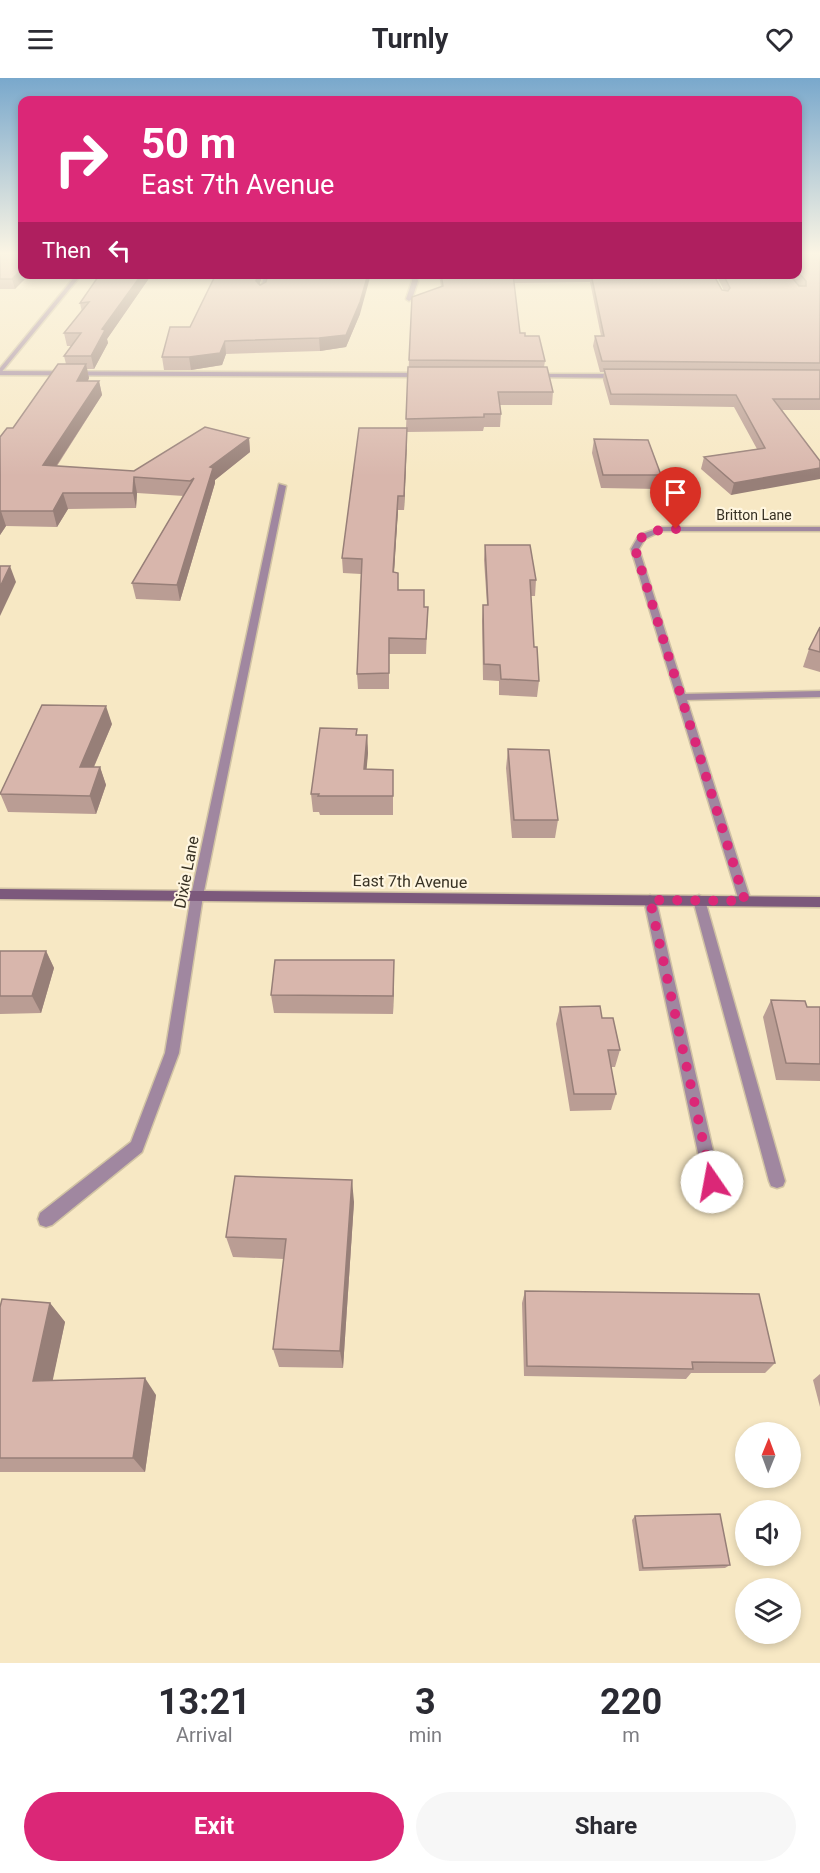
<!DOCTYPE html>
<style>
:root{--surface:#fff;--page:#f7f7f7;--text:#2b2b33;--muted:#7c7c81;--accent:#db2777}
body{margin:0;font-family:Roboto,sans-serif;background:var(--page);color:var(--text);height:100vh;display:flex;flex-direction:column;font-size:22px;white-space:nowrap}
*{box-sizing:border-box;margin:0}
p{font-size:20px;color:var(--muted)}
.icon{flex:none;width:33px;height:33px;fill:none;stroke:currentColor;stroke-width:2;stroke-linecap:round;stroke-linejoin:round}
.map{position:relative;height:1585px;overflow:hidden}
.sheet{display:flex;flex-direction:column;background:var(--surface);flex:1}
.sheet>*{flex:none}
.banner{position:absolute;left:18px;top:18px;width:784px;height:183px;border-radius:12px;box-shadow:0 3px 9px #0003;background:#db2777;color:#fff;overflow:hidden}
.needle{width:39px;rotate:1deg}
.controls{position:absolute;left:735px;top:1344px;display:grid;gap:12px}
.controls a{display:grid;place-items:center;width:66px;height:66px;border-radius:50%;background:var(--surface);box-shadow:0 3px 9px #0003;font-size:30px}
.pin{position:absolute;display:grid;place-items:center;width:51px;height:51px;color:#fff;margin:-62px -26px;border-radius:50% 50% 50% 0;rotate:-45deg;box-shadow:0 0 6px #0007}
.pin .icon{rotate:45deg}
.me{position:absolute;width:66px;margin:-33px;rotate:348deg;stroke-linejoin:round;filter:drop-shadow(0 0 4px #0008)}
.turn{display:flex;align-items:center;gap:21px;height:126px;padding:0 24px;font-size:27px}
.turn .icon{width:78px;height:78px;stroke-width:2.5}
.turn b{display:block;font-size:42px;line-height:51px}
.then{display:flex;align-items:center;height:57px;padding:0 24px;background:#0003;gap:12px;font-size:22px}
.eta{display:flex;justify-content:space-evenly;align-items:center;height:102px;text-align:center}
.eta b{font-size:36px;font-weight:700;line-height:42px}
.primary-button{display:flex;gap:12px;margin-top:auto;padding:12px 24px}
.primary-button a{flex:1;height:69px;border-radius:36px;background:var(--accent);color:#fff;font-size:24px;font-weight:700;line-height:69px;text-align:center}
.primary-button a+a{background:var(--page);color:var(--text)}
header{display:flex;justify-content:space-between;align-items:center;height:78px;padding:0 24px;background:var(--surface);font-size:27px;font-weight:700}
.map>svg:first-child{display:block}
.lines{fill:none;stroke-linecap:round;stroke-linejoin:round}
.service-casing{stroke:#d1c3a4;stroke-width:3}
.minor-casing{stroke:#d1c3a4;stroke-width:3}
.tertiary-casing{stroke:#d1c3a4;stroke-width:3}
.secondary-casing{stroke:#d1c3a4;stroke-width:3}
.service{fill:#a087a0;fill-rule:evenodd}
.minor{fill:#a087a0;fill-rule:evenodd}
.tertiary{fill:#a087a0;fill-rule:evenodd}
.secondary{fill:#7c597c;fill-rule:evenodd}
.wall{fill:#ba9d94}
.shaded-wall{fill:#977f78}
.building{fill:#d8b6ac;stroke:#977f78;stroke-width:1.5}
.route{stroke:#db2777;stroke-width:10;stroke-dasharray:0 18}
.labels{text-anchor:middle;stroke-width:4.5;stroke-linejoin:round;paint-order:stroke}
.far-street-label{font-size:14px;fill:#373123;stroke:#fff6e0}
.street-label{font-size:16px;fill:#373123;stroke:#fff6e0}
</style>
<header><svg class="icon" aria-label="menu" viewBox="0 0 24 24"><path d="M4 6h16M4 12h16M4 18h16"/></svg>Turnly<svg class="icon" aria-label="heart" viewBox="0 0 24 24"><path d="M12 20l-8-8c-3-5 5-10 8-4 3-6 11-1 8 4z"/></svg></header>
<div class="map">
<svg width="820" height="1585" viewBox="0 0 820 1585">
<rect width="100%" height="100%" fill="#f7e8c4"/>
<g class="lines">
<defs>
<g id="service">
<polygon points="265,196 270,196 265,215 262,217 259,215"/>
<polygon points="411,196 416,196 418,203 412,221 409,223 406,221 412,203"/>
<polygon points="820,613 820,619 683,622 678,619 683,616"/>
</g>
<g id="minor">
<polygon points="0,293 423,295 426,297 423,299 0,297"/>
<polygon points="531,296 618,296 621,298 618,300 533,299"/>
<polygon points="279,406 286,408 203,818 179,975 142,1074 52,1147 46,1149 40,1147 38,1141 40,1135 131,1064 165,975 191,818"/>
<polygon points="662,449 820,449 820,453 662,453 645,461 639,471 751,823 749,826 741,826 739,823 631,471 639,457"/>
<polygon points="650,817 654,819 656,822 720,1103 718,1108 712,1110 706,1108 704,1103 644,822 646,819"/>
<polygon points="699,817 703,819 705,822 785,1103 783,1108 777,1110 771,1108 769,1103 693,822 695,819"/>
</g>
<polygon id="tertiary" points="77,196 82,196 0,296 0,290"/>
<polygon id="secondary" points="0,811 820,819 820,829 0,821"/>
</defs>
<use href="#service" class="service-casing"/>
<use href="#minor" class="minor-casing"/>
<use href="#tertiary" class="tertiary-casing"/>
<use href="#secondary" class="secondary-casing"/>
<use href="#service" class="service"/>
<use href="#minor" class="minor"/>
<use href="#tertiary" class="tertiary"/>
<use href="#secondary" class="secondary"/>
</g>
<g class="wall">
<polygon points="0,176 22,176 15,211 0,211"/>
<polygon points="798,176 820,176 820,332 782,332 820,383 731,417 701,391 704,379 757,371 734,329 610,327 603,302 604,294 600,294 593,268 595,258 601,258 590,204 514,205 520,255 525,258 545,283 544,289 553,314 552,327 500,327 501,336 500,349 484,349 483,353 407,354 404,432 398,432 394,494 398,512 424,529 428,529 426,576 389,576 389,611 358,611 357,596 361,496 343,495 342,480 406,350 409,282 441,209 439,196 713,196 722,212 724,213 716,196 798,196"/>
<polygon points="100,196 152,196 107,261 108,265 94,291 87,291 89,300 88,303 99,303 102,317 57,388 134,393 249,360 250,374 215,402 215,405 180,523 136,521 132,505 184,418 137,415 136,430 68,431 57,449 6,448 0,457 0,359 13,350 66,286 64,278 72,268 67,268 64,255 82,234 80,225"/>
<polygon points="216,196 263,196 259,207 360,236 346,269 320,273 226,276 222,287 191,292 164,292 162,279 190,249"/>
<polygon points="594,361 661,397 658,411 601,410 592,375"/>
<polygon points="485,467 536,502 535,518 531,518 534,569 539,603 537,619 499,617 499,603 483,602 482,543 483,527 487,527 484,482"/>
<polygon points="820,549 820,594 803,589 809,571"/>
<polygon points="112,646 94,689 100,689 106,707 96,736 8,734 0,715"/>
<polygon points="357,651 357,657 367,657 368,675 366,691 393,692 393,737 320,737 319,734 313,734 311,716"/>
<polygon points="508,671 558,742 555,760 512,760 506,690"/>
<polygon points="0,873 46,873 54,890 41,935 0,936"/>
<polygon points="394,900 393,936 274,935 271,917"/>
<polygon points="771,922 807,929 820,929 820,1003 776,1002 763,939"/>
<polygon points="560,929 602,940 620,972 615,989 611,989 616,1016 611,1032 570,1033 556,946"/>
<polygon points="354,1124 343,1290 279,1289 273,1271 284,1181 233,1179 226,1159"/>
<polygon points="525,1213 775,1285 765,1295 691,1295 686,1301 524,1298 522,1225"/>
<polygon points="50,1225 65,1244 52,1303 156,1317 145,1394 0,1394 0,1229"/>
<polygon points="820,1296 820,1329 813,1302"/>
<polygon points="635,1438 730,1487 725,1490 639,1493 632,1442"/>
</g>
<g class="shaded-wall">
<polygon points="22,191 22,196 30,196 15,211 12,201"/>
<polygon points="142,196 152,196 107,261 108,265 94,291 91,278 102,251"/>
<polygon points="258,196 263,196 257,214 256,203"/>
<polygon points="368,196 371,196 360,236 346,269 320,273 319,260"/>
<polygon points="225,263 226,276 222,287 191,292 189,279"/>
<polygon points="86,286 89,300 81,316 77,303"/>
<polygon points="99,303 102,317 47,402 43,387"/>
<polygon points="407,350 407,364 404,432 404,418"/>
<polygon points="249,360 250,374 215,402 215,405 180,523 177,507 210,389"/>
<polygon points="820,390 820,401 731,417 734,405"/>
<polygon points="134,399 137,415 136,430 133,415"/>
<polygon points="63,415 68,431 57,449 53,433"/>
<polygon points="398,418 398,432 393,510 393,494"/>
<polygon points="1,433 6,448 0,457 0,434"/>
<polygon points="10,488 16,504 0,538 0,509"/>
<polygon points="106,628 112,646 86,707 80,689"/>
<polygon points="367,657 368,675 365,710 364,691"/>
<polygon points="100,689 106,707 96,736 90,718"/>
<polygon points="46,873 54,890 41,935 32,918"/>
<polygon points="394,882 394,900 393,936 393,918"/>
<polygon points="352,1102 354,1124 343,1290 340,1273"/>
<polygon points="50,1225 65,1244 49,1320 33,1303"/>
<polygon points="145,1300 156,1317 145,1394 133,1380"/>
</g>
<g class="building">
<polygon points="0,176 22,176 22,191 12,201 0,201"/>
<polygon points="798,176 820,176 820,285 602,283 595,258 604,258 591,196 713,196 722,212 728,213 730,210 723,196 789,196 799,208 806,208 806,203 798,194"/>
<polygon points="100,196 142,196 102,251 105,252 91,278 64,278 81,255 64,255 89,224 80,225"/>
<polygon points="216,196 258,196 256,203 260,207 266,204 268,196 368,196 360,224 346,257 319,260 225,263 220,275 189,279 162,279 170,249 190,249"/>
<polygon points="441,196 513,196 520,255 525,255 525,258 539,258 545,283 409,282 412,219 443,208"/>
<polygon points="58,286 86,286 77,303 99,303 43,387 134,393 205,349 249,360 210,389 213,390 177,507 132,505 194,400 190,403 134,399 133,415 63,415 53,433 1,433 0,434 0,359 7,350 13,350"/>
<polygon points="408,289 547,289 553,314 498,314 501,336 484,336 484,339 406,341"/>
<polygon points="604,291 820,292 820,321 773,321 820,383 820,390 734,405 704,379 765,370 736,317 611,316"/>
<polygon points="359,350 407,350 404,418 398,418 393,494 398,495 398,512 424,512 424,529 428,529 426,561 389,560 389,595 357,596 362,481 342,480"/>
<polygon points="594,361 648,362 661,397 603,397"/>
<polygon points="485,467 530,467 536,502 530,502 534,569 537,569 539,603 501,601 500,587 484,586 483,527 488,527"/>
<polygon points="0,488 10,488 0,509"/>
<polygon points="820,549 820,574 809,571"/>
<polygon points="42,627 106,628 80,689 100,689 90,718 0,716"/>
<polygon points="320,650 357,651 356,657 367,657 364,691 393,692 393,718 318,718 319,716 311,716"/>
<polygon points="508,671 549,672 558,742 514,742"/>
<polygon points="0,873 46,873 32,918 0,918"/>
<polygon points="275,882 394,882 393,918 271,917"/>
<polygon points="771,922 805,923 807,929 820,929 820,986 786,985"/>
<polygon points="600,928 602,940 613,940 620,972 608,972 616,1016 574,1016 560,929"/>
<polygon points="235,1098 352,1102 340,1273 273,1271 286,1161 226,1159"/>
<polygon points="525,1213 759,1216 775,1285 692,1284 693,1291 527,1288"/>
<polygon points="2,1221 50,1225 33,1303 145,1300 133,1380 0,1380 0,1229"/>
<polygon points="720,1436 730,1487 643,1490 635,1438"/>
</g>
<linearGradient id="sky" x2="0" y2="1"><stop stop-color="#79a8cc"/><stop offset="0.44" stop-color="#fbf5e4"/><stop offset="1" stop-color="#fbf5e4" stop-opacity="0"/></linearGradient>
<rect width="820" height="398" fill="url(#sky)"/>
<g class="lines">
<path class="route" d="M676 451C659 452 640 452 635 471L745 823 650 822 712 1104"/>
</g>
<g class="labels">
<g class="far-street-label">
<text x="754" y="442">Britton Lane</text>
</g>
<g class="street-label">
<text transform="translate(186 794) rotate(-79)" y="6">Dixie Lane</text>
<text transform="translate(410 803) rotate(1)" y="6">East 7th Avenue</text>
</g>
</g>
</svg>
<div class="controls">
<a><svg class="needle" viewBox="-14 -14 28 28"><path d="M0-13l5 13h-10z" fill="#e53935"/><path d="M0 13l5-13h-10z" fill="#7c7c81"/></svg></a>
<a><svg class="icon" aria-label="sound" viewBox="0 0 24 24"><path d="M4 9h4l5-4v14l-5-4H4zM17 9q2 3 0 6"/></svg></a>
<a><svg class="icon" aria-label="layers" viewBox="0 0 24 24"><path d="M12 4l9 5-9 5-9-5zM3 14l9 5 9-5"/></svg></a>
</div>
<div class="pin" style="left:676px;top:451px;background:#d93025"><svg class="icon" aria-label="arrive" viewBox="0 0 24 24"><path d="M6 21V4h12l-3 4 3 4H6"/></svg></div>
<svg class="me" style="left:712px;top:1104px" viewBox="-20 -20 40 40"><circle r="19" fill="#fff"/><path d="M0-13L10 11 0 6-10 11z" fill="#db2777"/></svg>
<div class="banner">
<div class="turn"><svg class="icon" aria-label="right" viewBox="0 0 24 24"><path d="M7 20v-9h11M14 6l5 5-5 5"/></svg><div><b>50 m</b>East 7th Avenue</div></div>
<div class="then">Then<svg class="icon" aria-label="left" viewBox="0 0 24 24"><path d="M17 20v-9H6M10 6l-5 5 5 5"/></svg></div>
</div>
</div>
<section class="sheet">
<div class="eta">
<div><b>13:21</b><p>Arrival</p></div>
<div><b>3</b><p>min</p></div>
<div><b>220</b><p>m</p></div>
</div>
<div class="primary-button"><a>Exit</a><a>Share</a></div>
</section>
